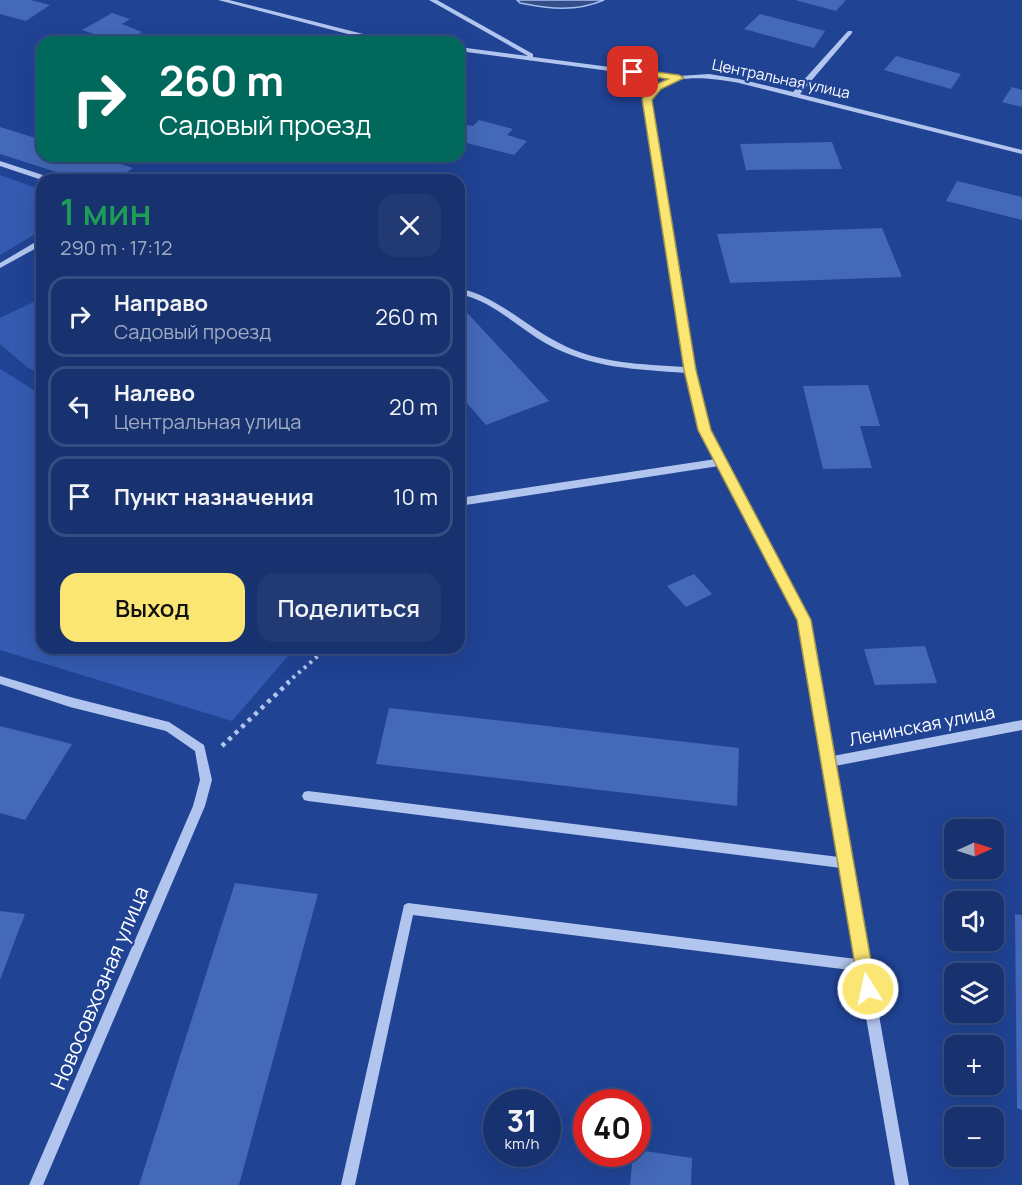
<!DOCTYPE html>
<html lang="ru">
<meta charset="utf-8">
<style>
:root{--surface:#18326f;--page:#213a74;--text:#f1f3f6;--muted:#9faac3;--line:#364d82;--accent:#fbe673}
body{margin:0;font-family:Manrope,sans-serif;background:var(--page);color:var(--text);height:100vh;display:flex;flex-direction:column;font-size:22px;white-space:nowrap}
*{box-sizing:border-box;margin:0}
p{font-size:20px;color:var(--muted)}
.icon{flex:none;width:33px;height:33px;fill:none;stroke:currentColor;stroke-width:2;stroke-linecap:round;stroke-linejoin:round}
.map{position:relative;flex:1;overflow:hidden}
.panel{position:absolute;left:36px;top:174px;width:429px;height:480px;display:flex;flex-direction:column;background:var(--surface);border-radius:18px;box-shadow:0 6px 24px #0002,0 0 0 2px var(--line)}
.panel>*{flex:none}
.top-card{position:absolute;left:36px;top:36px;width:429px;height:126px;border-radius:18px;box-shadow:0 6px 24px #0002,0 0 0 2px var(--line);background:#00695c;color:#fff;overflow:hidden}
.needle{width:39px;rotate:87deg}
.tools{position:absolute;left:944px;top:819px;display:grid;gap:12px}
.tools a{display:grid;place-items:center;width:60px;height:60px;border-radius:12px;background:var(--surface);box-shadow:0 6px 24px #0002,0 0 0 2px var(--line);font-size:30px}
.speed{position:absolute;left:483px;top:1089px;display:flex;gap:12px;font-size:30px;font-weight:700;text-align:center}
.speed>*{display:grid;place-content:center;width:78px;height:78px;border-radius:50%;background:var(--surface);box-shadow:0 6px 24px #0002,0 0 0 2px var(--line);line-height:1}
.speed small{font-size:15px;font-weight:400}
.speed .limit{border:9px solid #d22;background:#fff;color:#111}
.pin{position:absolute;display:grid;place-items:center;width:51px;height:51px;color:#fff;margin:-26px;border-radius:12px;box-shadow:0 3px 9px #0006}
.me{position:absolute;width:66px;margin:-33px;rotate:350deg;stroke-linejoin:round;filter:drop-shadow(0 0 4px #0008)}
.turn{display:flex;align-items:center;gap:21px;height:126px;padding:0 24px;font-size:27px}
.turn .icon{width:78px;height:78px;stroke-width:2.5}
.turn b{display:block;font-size:42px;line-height:51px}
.round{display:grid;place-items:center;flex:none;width:63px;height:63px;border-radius:18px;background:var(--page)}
.overview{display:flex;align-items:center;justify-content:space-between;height:102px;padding:0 24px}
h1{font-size:36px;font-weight:600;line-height:45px;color:#1e9e55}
.primary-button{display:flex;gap:12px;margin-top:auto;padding:12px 24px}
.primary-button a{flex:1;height:69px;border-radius:18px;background:var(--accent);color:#111;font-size:24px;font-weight:600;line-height:69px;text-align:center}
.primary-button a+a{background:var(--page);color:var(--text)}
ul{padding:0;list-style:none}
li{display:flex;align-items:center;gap:18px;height:81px;margin:0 12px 9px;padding:0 12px;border:3px solid var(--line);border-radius:18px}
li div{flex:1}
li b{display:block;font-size:22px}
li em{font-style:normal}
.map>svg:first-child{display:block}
.green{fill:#345bb1}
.water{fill:#344e8a;stroke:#a6beef;stroke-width:1.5}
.building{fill:#4469b9}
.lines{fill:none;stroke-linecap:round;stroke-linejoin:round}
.path-far1{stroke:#b2c5ee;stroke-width:4;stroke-dasharray:3 4.5;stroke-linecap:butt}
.path{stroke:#b2c5ee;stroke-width:4.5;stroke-dasharray:4 5;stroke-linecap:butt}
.minor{fill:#b2c5ee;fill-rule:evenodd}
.route{fill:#fbe673;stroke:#a3964b;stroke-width:1.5}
.labels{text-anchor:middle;stroke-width:4.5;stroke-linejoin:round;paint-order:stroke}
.far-street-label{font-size:15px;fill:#fff;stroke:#204394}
.street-label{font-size:18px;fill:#fff;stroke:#204394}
.near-street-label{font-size:21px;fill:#fff;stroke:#204394}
</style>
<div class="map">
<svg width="1022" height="1185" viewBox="0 0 1022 1185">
<rect width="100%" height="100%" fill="#204394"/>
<g class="green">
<polygon points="0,175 42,190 42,230 0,255"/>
<polygon points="42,298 42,375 27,367 0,344 0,318"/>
<polygon points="0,369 42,395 42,648 295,648 232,721 0,650"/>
</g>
<path class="water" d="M517 0H604C576 12 550 9 520 3Z"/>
<g class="building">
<polygon points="0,0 31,0 50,5 26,21 0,14"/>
<polygon points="795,0 846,0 836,11"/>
<polygon points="112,13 130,19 122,24 142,32 124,42 117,42 82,30"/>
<polygon points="760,14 825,31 814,48 744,29"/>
<polygon points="896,56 961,74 951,89 884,70"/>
<polygon points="1012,87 1022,90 1022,107 1002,102"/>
<polygon points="479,120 513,129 507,135 527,141 514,155 459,141 459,124 473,126"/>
<polygon points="0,127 42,140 42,156 95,156 133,168 116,180 81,180 0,154"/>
<polygon points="832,142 842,169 746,170 740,144"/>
<polygon points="957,181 1022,197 1022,220 946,201"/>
<polygon points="882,228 902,277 730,283 717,234"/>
<polygon points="459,304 549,401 486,425 459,394"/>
<polygon points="868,385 880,426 860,426 872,468 823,469 803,386"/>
<polygon points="694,574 712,594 686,607 667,586"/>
<polygon points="925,646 937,683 875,685 864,649"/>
<polygon points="389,708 739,748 737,806 376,764"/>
<polygon points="0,726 72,744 25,820 0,813"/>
<polygon points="235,883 318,894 239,1185 139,1185"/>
<polygon points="0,911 25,914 0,980"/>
<polygon points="1015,914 1022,915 1022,1110 1017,1108"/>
<polygon points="638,1150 692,1158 691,1185 630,1185 633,1154 638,1154"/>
</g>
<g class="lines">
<polyline class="path-far1" points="287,683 327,648"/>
<polyline class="path" points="222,746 289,682"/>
<g class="minor">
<polygon points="218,0 229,0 367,35 404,40 407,42 389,42 367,39"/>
<path d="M429 0H437L533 54V57L679 76 709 74 739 79 793 92 848 31H852V33L800 94 1022 150V154L739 83C714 79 682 73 660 88 656 91 653 96 651 99L695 370 710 430 809 620 833 756 1022 720V730L835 766 909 1185H895L858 971 413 915 355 1185H341L404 905 408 903 856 959 841 868 308 801 304 800 302 796 304 792 308 791 839 857 799 620 719 466 459 506V498L716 459 700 430 686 373C636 369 593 369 547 344 517 327 493 301 459 294V288C498 297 524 325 559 343 599 364 641 364 685 367L643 99 654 85 670 79 459 51V47L528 56Z"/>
<polygon points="0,161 52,178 53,180 42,180 0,166"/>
<polygon points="39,240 42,240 42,245 0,268 0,263"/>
<polygon points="0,676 70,697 169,722 204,745 212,780 205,806 43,1185 29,1185 193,806 200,780 195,751 166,731 70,707 0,684"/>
</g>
</g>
<polygon class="route" points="633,69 679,75 684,78 661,89 652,100 696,370 711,430 811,620 876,989 874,995 868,997 862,995 859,989 797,620 698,430 684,370 642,99 654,85 668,79 629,73 628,72"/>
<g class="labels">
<g class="far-street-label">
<text transform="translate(781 79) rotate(12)" y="5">Центральная улица</text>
</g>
<g class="street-label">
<text transform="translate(922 726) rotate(-11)" y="6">Ленинская улица</text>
</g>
<g class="near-street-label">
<text transform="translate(100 988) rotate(-67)" y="7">Новосовхозная улица</text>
</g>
</g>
</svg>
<div class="tools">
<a><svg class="needle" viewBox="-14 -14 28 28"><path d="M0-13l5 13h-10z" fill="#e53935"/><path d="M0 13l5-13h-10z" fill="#9faac3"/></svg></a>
<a><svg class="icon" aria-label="sound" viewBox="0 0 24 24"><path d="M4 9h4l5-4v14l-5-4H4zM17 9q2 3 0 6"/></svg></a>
<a><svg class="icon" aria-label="layers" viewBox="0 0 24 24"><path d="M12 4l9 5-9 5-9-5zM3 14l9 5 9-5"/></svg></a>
<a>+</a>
<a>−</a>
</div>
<div class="speed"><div>31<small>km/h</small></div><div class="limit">40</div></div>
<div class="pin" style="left:633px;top:72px;background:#d93025"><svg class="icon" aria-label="arrive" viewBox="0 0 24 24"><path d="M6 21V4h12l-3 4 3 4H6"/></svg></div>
<svg class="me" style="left:868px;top:989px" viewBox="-20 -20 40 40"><circle r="17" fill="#fbe673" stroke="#fff" stroke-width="3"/><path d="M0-11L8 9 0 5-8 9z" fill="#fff"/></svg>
<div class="top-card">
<div class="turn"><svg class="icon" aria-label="right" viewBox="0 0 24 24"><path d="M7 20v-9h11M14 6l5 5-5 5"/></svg><div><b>260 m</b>Садовый проезд</div></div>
</div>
<section class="panel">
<div class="overview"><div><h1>1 мин</h1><p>290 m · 17:12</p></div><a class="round"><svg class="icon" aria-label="close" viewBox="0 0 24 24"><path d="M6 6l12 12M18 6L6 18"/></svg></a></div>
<ul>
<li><svg class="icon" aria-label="right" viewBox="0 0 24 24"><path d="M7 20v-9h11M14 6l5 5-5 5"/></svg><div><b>Направо</b><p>Садовый проезд</p></div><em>260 m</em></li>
<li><svg class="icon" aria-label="left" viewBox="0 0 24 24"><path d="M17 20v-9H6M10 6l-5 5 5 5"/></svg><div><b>Налево</b><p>Центральная улица</p></div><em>20 m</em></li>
<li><svg class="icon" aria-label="arrive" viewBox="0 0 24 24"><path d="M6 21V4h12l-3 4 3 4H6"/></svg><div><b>Пункт назначения</b></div><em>10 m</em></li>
</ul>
<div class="primary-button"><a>Выход</a><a>Поделиться</a></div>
</section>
</div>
